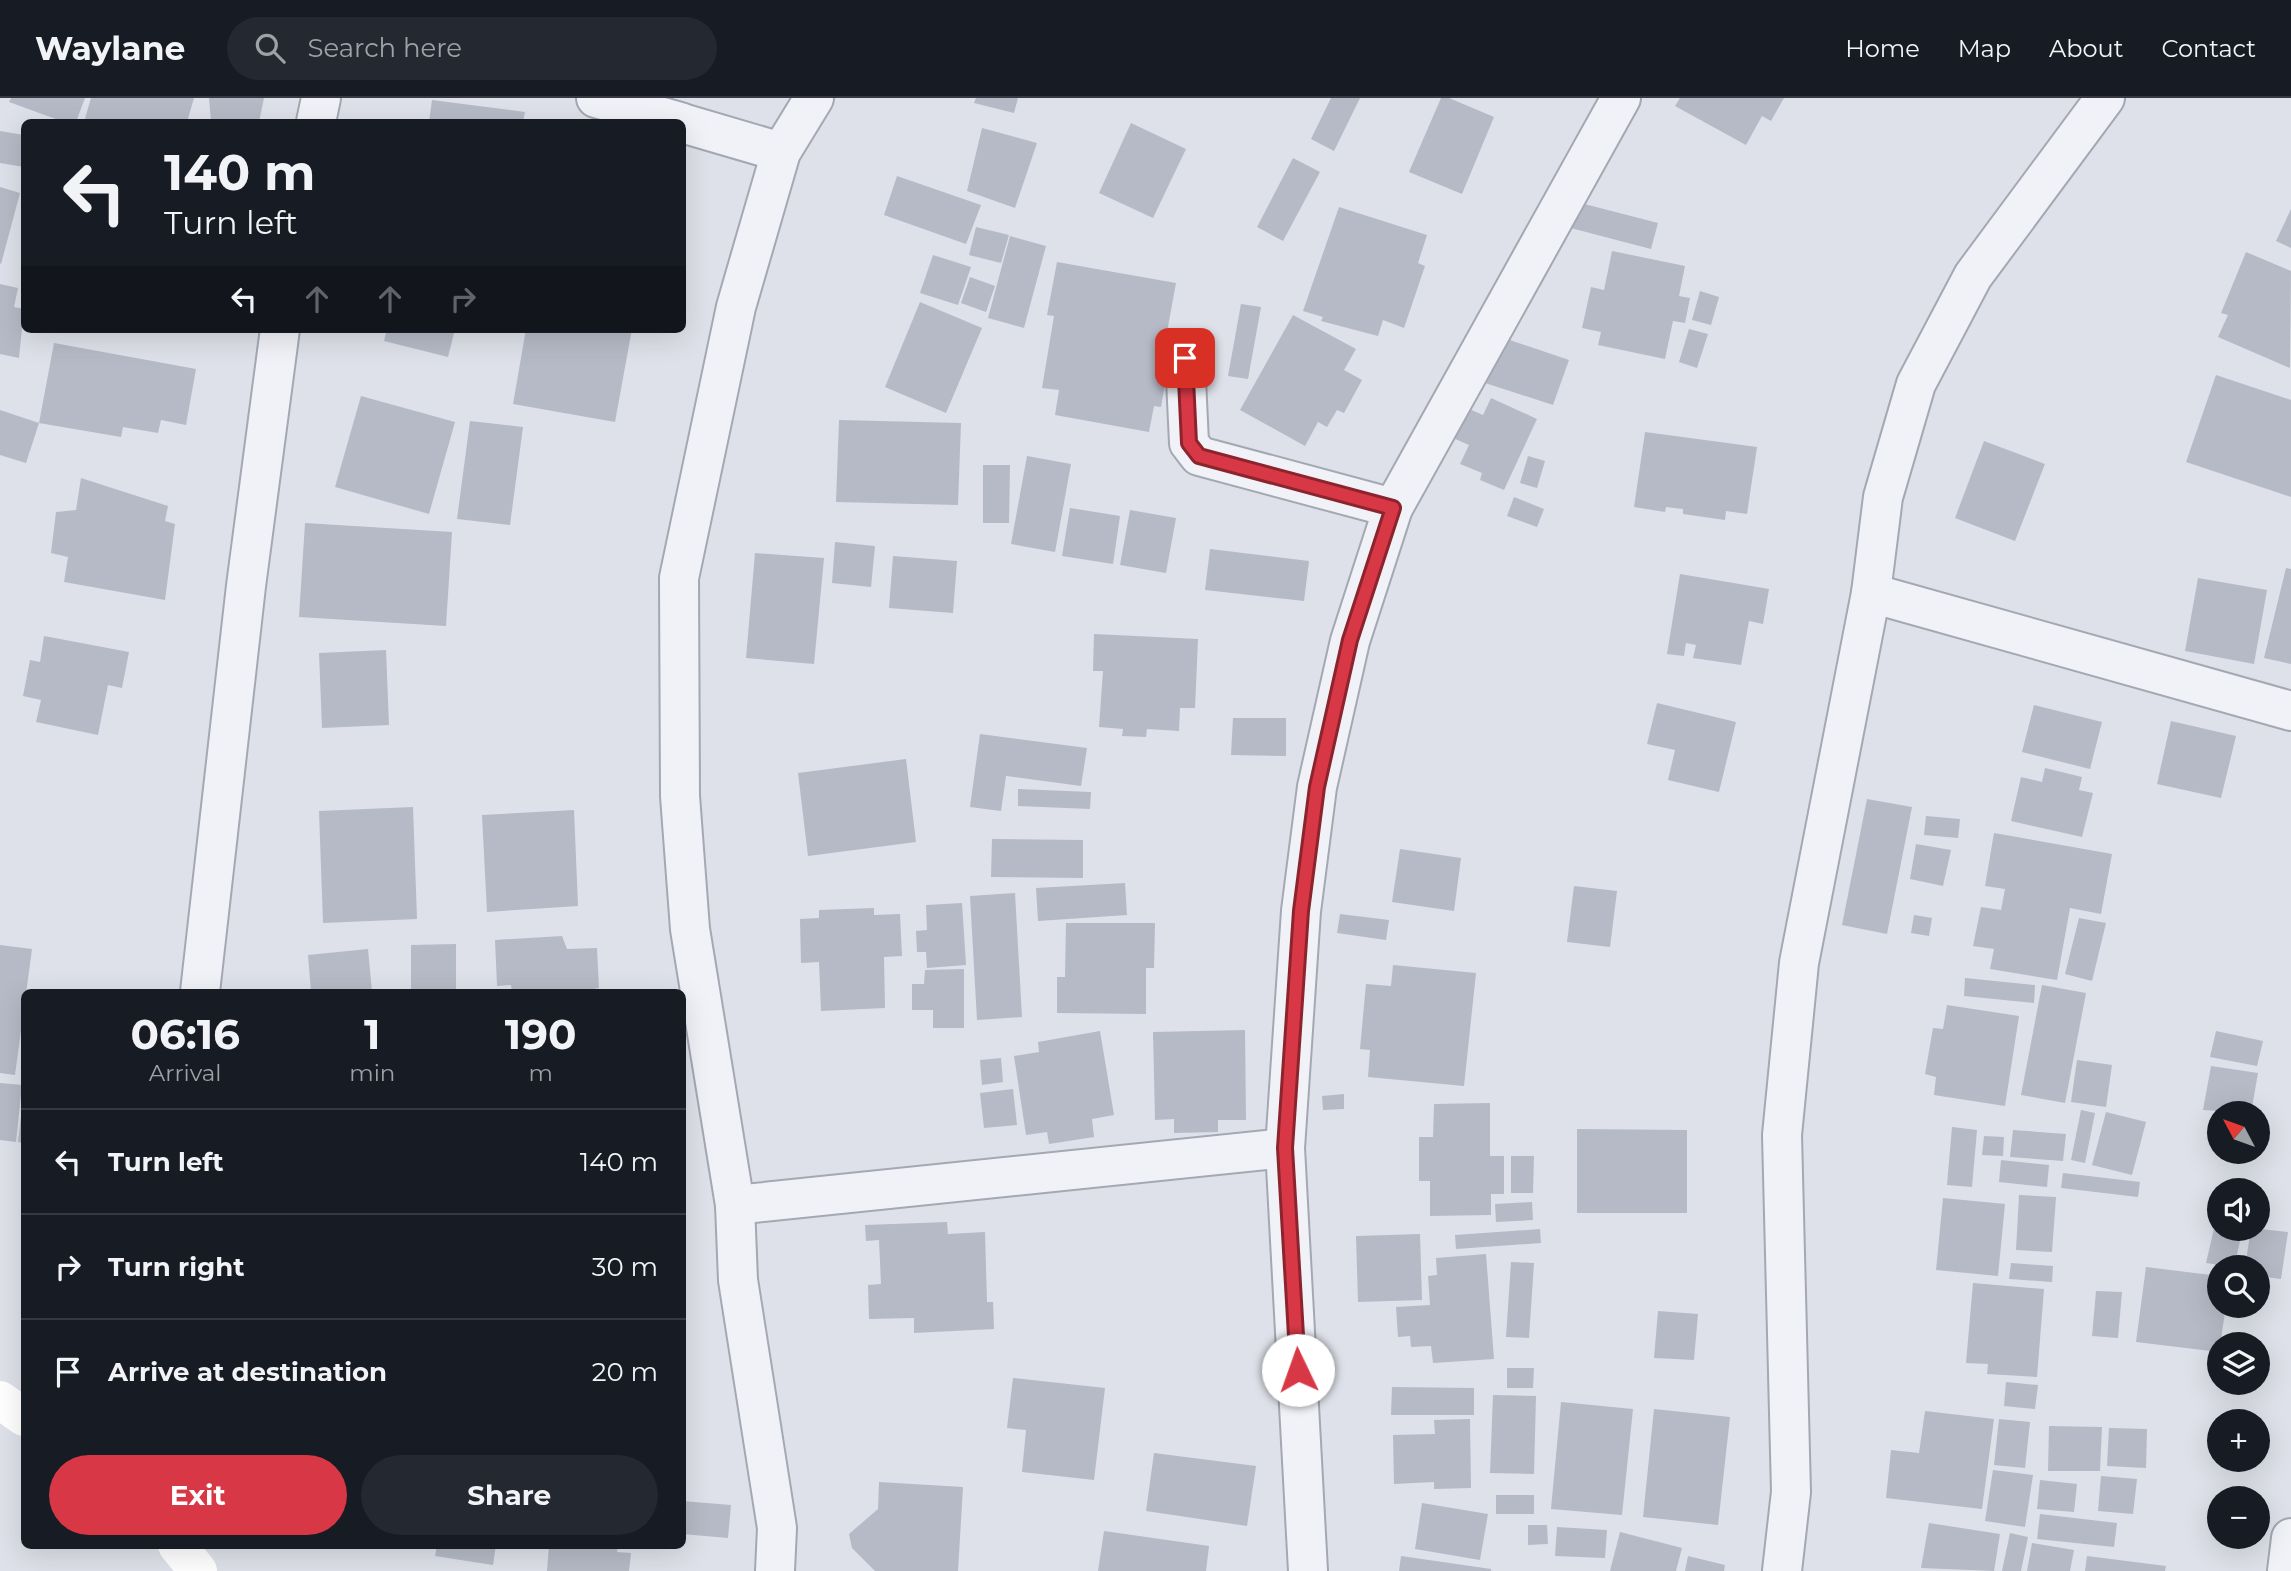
<!DOCTYPE html>
<meta charset="utf-8">
<style>
:root{--surface:#171b24;--page:#242831;--text:#f1f3f6;--muted:#9ea1a6;--line:#363941;--accent:#d83846}
body{margin:0;font-family:Montserrat,sans-serif;background:var(--page);color:var(--text);height:100vh;display:flex;flex-direction:column;font-size:26px;white-space:nowrap}
*{box-sizing:border-box;margin:0}
p{font-size:23px;color:var(--muted)}
.icon{flex:none;width:38px;height:38px;fill:none;stroke:currentColor;stroke-width:2;stroke-linecap:round;stroke-linejoin:round}
.map{position:relative;flex:1;overflow:hidden}
.side{position:absolute;left:21px;top:891px;width:665px;height:560px;display:flex;flex-direction:column;background:var(--surface);border-radius:10px;box-shadow:0 7px 28px #0002}
.side>*{flex:none}
.top-card{position:absolute;left:21px;top:21px;width:665px;height:214px;border-radius:10px;box-shadow:0 7px 28px #0002;background:#171b24;color:var(--text);overflow:hidden}
.needle{width:46px;rotate:311deg}
.tools{position:absolute;left:2207px;top:1003px;display:grid;gap:14px}
.tools a{display:grid;place-items:center;width:63px;height:63px;border-radius:50%;background:var(--surface);box-shadow:0 7px 28px #0002;font-size:35px}
.pin{position:absolute;display:grid;place-items:center;width:60px;height:60px;color:#fff;margin:-30px;border-radius:14px;box-shadow:0 4px 10px #0006}
.me{position:absolute;width:77px;margin:-38px;rotate:357deg;stroke-linejoin:round;filter:drop-shadow(0 0 5px #0008)}
.turn{display:flex;align-items:center;gap:24px;height:147px;padding:0 28px;font-size:32px}
.turn .icon{width:91px;height:91px;stroke-width:2.5}
.turn b{display:block;font-size:49px;line-height:60px}
.lanes{display:flex;align-items:center;height:66px;padding:0 28px;background:#0003;justify-content:center;gap:35px;direction:ltr}
.lanes .off{opacity:.35}
.eta{display:flex;justify-content:space-evenly;align-items:center;height:119px;text-align:center}
.eta b{font-size:42px;font-weight:700;line-height:49px}
.cta{display:flex;gap:14px;margin-top:auto;padding:14px 28px}
.cta a{flex:1;height:80px;border-radius:42px;background:var(--accent);color:#fff;font-size:28px;font-weight:700;line-height:80px;text-align:center}
.cta a+a{background:var(--page);color:var(--text)}
ul{padding:0;list-style:none}
li{display:flex;align-items:center;gap:21px;height:105px;padding:0 28px;border-top:2px solid var(--line)}
li div{flex:1}
li b{display:block;font-size:26px}
li em{font-style:normal}
header{display:flex;align-items:center;gap:42px;box-sizing:border-box;height:98px;padding:0 35px;background:var(--surface);border-bottom:2px solid var(--line)}
header strong{font-size:33px}
nav{display:flex;gap:38px;margin-inline-start:auto;font-size:24px}
.search{width:490px;height:63px;background:var(--page);display:flex;align-items:center;gap:18px;box-sizing:border-box;padding:0 24px;border-radius:38px;color:var(--muted);font-size:26px}
.map>svg:first-child{display:block}
.building{fill:#b5bac6}
.lines{fill:none;stroke-linecap:round;stroke-linejoin:round}
.street-casing{stroke:#a3a8b3;stroke-width:42}
.street{stroke:#f1f2f7;stroke-width:38}
.secondary{stroke:#fff;stroke-width:38}
.route-casing{stroke:#8c242e;stroke-width:18}
.route{stroke:#d83846;stroke-width:12}
</style>
<header>
<strong>Waylane</strong>
<div class="search"><svg class="icon" aria-label="search" viewBox="0 0 24 24"><circle cx="10" cy="10" r="6"/><path d="M15 15l6 6"/></svg>Search here</div>
<nav><a>Home</a><a>Map</a><a>About</a><a>Contact</a></nav>
</header>
<div class="map">
<svg width="2291" height="1473" viewBox="0 0 2291 1473">
<rect width="100%" height="100%" fill="#dee1e9"/>
<g class="building">
<polygon points="11,0 85,0 76,24 64,24 9,4"/>
<polygon points="91,0 194,0 187,24 84,24"/>
<polygon points="209,0 264,0 259,24 211,24"/>
<polygon points="976,0 1018,0 1014,15 974,5"/>
<polygon points="1331,0 1360,0 1334,53 1311,41"/>
<polygon points="1441,0 1449,0 1494,19 1462,96 1409,74"/>
<polygon points="1680,0 1784,0 1771,23 1762,18 1746,47 1675,8"/>
<polygon points="432,2 525,14 523,24 429,24"/>
<polygon points="1131,25 1186,51 1153,120 1099,95"/>
<polygon points="982,30 1037,45 1015,110 967,93"/>
<polygon points="0,33 24,37 24,69 0,65"/>
<polygon points="1293,60 1320,74 1283,143 1257,129"/>
<polygon points="897,78 981,107 966,146 884,117"/>
<polygon points="0,89 20,95 1,166 0,165"/>
<polygon points="1569,102 1658,125 1651,151 1563,128"/>
<polygon points="1339,109 1427,137 1418,165 1425,168 1404,230 1383,222 1378,238 1321,223 1323,219 1303,213"/>
<polygon points="2291,111 2291,150 2276,143"/>
<polygon points="976,129 1009,137 1001,165 969,157"/>
<polygon points="1010,138 1046,148 1024,230 988,220"/>
<polygon points="1612,153 1685,168 1679,198 1690,200 1685,225 1673,223 1665,261 1598,247 1601,234 1582,230 1591,189 1604,192"/>
<polygon points="2246,154 2291,173 2290,270 2218,239 2228,217 2221,215"/>
<polygon points="933,157 971,169 958,207 920,195"/>
<polygon points="1057,164 1176,185 1167,234 1174,235 1161,309 1154,308 1149,334 1055,317 1059,292 1042,290 1054,218 1047,217"/>
<polygon points="970,179 995,188 986,214 961,205"/>
<polygon points="0,186 18,190 14,209 24,211 19,260 0,256"/>
<polygon points="1700,193 1719,199 1711,227 1692,222"/>
<polygon points="920,204 982,230 946,315 885,289"/>
<polygon points="1241,206 1261,209 1248,281 1228,278"/>
<polygon points="1293,217 1356,251 1344,272 1362,282 1344,315 1337,312 1327,329 1318,324 1305,348 1240,312"/>
<polygon points="387,231 455,231 448,259 384,243"/>
<polygon points="526,231 632,231 615,324 513,306"/>
<polygon points="1689,231 1708,236 1697,270 1679,264"/>
<polygon points="1498,238 1569,262 1553,307 1482,284"/>
<polygon points="54,245 196,271 186,327 161,322 158,335 123,329 121,339 39,325"/>
<polygon points="2216,277 2291,302 2291,399 2186,364"/>
<polygon points="361,298 455,324 429,416 335,389"/>
<polygon points="1491,300 1537,321 1504,392 1480,382 1482,375 1460,366 1469,347 1453,340 1467,310 1483,317"/>
<polygon points="0,312 39,325 26,365 0,357"/>
<polygon points="839,322 961,325 958,407 836,404"/>
<polygon points="470,323 523,329 510,427 457,421"/>
<polygon points="1645,334 1757,349 1747,416 1726,413 1725,422 1683,416 1683,411 1666,409 1665,414 1634,409"/>
<polygon points="1984,343 2045,366 2015,443 1955,420"/>
<polygon points="1027,358 1071,366 1055,454 1011,446"/>
<polygon points="1528,358 1545,363 1537,390 1520,385"/>
<polygon points="983,367 1010,367 1009,425 983,425"/>
<polygon points="81,380 168,408 165,423 175,426 165,502 64,484 68,459 51,455 56,414 76,412"/>
<polygon points="1514,399 1544,411 1537,429 1507,418"/>
<polygon points="1070,410 1120,418 1113,466 1062,458"/>
<polygon points="1130,412 1176,420 1166,475 1120,467"/>
<polygon points="305,425 452,434 446,528 299,519"/>
<polygon points="835,444 875,448 871,489 832,485"/>
<polygon points="1210,451 1309,463 1304,503 1205,492"/>
<polygon points="755,455 824,460 814,566 746,560"/>
<polygon points="893,458 957,463 953,515 889,510"/>
<polygon points="2286,470 2291,471 2291,566 2264,560"/>
<polygon points="1680,476 1769,491 1763,526 1749,523 1741,567 1693,560 1696,547 1686,545 1684,558 1667,556"/>
<polygon points="2198,480 2267,492 2254,566 2185,553"/>
<polygon points="1094,536 1198,541 1195,610 1180,610 1179,633 1147,631 1146,639 1122,638 1123,631 1099,629 1103,573 1093,573"/>
<polygon points="44,538 129,554 122,590 108,587 98,637 36,624 41,602 23,598 30,562 40,564"/>
<polygon points="386,552 389,627 322,630 319,555"/>
<polygon points="1657,605 1736,624 1719,694 1668,682 1675,652 1647,646"/>
<polygon points="2034,607 2102,624 2090,671 2022,654"/>
<polygon points="1233,620 1286,620 1286,658 1231,657"/>
<polygon points="2171,623 2236,638 2221,700 2157,686"/>
<polygon points="980,636 1087,650 1081,688 1006,678 1001,713 970,709"/>
<polygon points="906,661 916,744 808,758 798,675"/>
<polygon points="2045,670 2082,679 2079,692 2093,695 2082,739 2011,723 2021,679 2042,684"/>
<polygon points="1018,691 1091,694 1090,711 1018,708"/>
<polygon points="1867,701 1912,709 1887,836 1842,827"/>
<polygon points="413,709 417,821 323,825 319,713"/>
<polygon points="574,712 578,808 487,814 482,717"/>
<polygon points="1926,718 1960,721 1958,740 1924,737"/>
<polygon points="1994,735 2112,756 2101,816 2070,810 2057,882 1990,871 1994,851 1973,848 1981,809 2001,812 2005,791 1985,788"/>
<polygon points="992,741 1083,742 1083,780 991,779"/>
<polygon points="1916,746 1951,752 1943,788 1910,781"/>
<polygon points="1400,751 1461,760 1454,813 1392,804"/>
<polygon points="1125,785 1127,817 1038,823 1036,790"/>
<polygon points="1574,788 1617,793 1610,849 1567,844"/>
<polygon points="1015,795 1022,919 977,922 970,798"/>
<polygon points="962,805 966,867 927,870 926,854 917,854 916,833 927,832 926,807"/>
<polygon points="874,810 874,817 900,816 902,858 884,859 885,910 821,913 819,864 801,865 800,821 819,820 819,812"/>
<polygon points="1340,816 1389,822 1386,842 1337,835"/>
<polygon points="1914,817 1932,820 1929,838 1911,835"/>
<polygon points="2079,820 2106,825 2092,883 2065,876"/>
<polygon points="1066,825 1155,825 1154,870 1146,870 1146,916 1057,915 1057,879 1065,879"/>
<polygon points="562,838 567,851 597,850 599,890 577,894 512,894 511,887 497,888 495,842"/>
<polygon points="456,846 456,894 411,894 411,847"/>
<polygon points="0,847 32,851 15,977 0,975"/>
<polygon points="368,851 372,894 311,894 308,857"/>
<polygon points="1393,867 1476,875 1464,988 1368,979 1370,952 1360,951 1366,886 1391,888"/>
<polygon points="964,871 964,930 933,930 933,912 912,912 912,886 924,886 925,872"/>
<polygon points="1965,880 2035,887 2034,905 1964,898"/>
<polygon points="2042,887 2086,895 2065,1005 2021,997"/>
<polygon points="1947,907 2019,918 2005,1008 1934,997 1936,979 1925,976 1933,930 1943,931"/>
<polygon points="1245,932 1246,1022 1218,1022 1218,1034 1174,1035 1174,1021 1155,1022 1153,934"/>
<polygon points="1100,933 1114,1017 1092,1021 1094,1039 1049,1046 1047,1034 1026,1037 1014,958 1039,954 1038,944"/>
<polygon points="2216,933 2263,943 2257,968 2210,959"/>
<polygon points="1001,960 1003,984 982,987 980,962"/>
<polygon points="2077,962 2112,967 2106,1009 2071,1004"/>
<polygon points="2211,968 2258,975 2251,1015 2203,1012"/>
<polygon points="0,985 22,987 16,1044 0,1042"/>
<polygon points="1013,991 1017,1027 984,1030 980,995"/>
<polygon points="1344,996 1344,1011 1323,1012 1322,998"/>
<polygon points="23,1001 24,1001 24,1045 18,1044"/>
<polygon points="1490,1005 1490,1058 1504,1058 1504,1096 1491,1096 1491,1117 1430,1118 1430,1083 1419,1083 1419,1039 1433,1039 1434,1006"/>
<polygon points="2081,1012 2095,1015 2085,1065 2071,1062"/>
<polygon points="2106,1014 2146,1024 2132,1077 2092,1067"/>
<polygon points="1952,1029 1977,1032 1972,1089 1947,1087"/>
<polygon points="1577,1031 1687,1032 1687,1115 1577,1115"/>
<polygon points="2013,1032 2066,1036 2063,1063 2010,1059"/>
<polygon points="1984,1038 2004,1039 2003,1058 1982,1057"/>
<polygon points="1511,1058 1534,1058 1533,1095 1511,1095"/>
<polygon points="2001,1062 2049,1067 2047,1089 1999,1084"/>
<polygon points="2063,1075 2140,1084 2138,1099 2061,1090"/>
<polygon points="2019,1097 2056,1099 2052,1154 2016,1152"/>
<polygon points="1943,1100 2005,1106 1998,1178 1936,1172"/>
<polygon points="1532,1104 1533,1122 1496,1124 1495,1106"/>
<polygon points="2216,1122 2219,1123 2219,1130 2243,1130 2234,1169 2206,1165"/>
<polygon points="947,1124 948,1136 985,1134 987,1204 993,1204 994,1231 914,1235 914,1220 869,1221 868,1187 881,1186 879,1142 866,1143 865,1127"/>
<polygon points="2251,1130 2288,1134 2281,1181 2258,1178 2258,1169 2245,1169"/>
<polygon points="1540,1131 1541,1145 1456,1151 1455,1137"/>
<polygon points="1420,1136 1422,1202 1358,1204 1356,1138"/>
<polygon points="1486,1156 1494,1261 1433,1265 1431,1248 1411,1249 1410,1238 1398,1239 1396,1209 1430,1207 1428,1178 1437,1177 1436,1160"/>
<polygon points="1511,1164 1534,1165 1529,1240 1506,1239"/>
<polygon points="2011,1165 2053,1168 2052,1184 2009,1181"/>
<polygon points="2146,1169 2219,1178 2219,1208 2226,1208 2219,1254 2136,1244"/>
<polygon points="1973,1185 2044,1191 2037,1279 1987,1276 1988,1266 1966,1265"/>
<polygon points="2096,1193 2122,1194 2118,1240 2092,1238"/>
<polygon points="1658,1213 1698,1216 1694,1262 1654,1260"/>
<polygon points="1507,1270 1534,1270 1533,1290 1507,1290"/>
<polygon points="1013,1280 1105,1290 1094,1382 1022,1374 1026,1332 1007,1330"/>
<polygon points="2006,1284 2038,1287 2035,1311 2004,1308"/>
<polygon points="1392,1289 1474,1290 1474,1317 1391,1317"/>
<polygon points="1493,1297 1536,1298 1534,1376 1490,1375"/>
<polygon points="1561,1304 1633,1311 1622,1417 1551,1411"/>
<polygon points="1654,1311 1730,1319 1718,1427 1643,1419"/>
<polygon points="1925,1313 1994,1321 1982,1411 1886,1400 1891,1352 1919,1355"/>
<polygon points="1470,1321 1471,1390 1434,1391 1434,1384 1394,1386 1393,1337 1435,1336 1434,1322"/>
<polygon points="1999,1321 2030,1324 2025,1370 1994,1367"/>
<polygon points="2049,1328 2102,1329 2100,1373 2048,1373"/>
<polygon points="2109,1330 2147,1331 2146,1370 2107,1368"/>
<polygon points="1154,1355 1256,1368 1247,1428 1146,1413"/>
<polygon points="1993,1372 2033,1377 2025,1429 1985,1423"/>
<polygon points="2101,1378 2137,1381 2133,1416 2098,1413"/>
<polygon points="2040,1382 2077,1386 2074,1414 2037,1411"/>
<polygon points="879,1384 963,1389 958,1473 875,1473 852,1450 849,1436 878,1411"/>
<rect x="1496" y="1397" width="38" height="19"/>
<polygon points="682,1403 731,1407 728,1440 682,1436"/>
<polygon points="1422,1405 1488,1416 1480,1462 1415,1451"/>
<polygon points="2040,1416 2117,1425 2114,1449 2037,1441"/>
<polygon points="1929,1425 2000,1436 1994,1473 1921,1470"/>
<polygon points="1528,1427 1547,1427 1548,1446 1528,1447"/>
<polygon points="1557,1429 1607,1432 1605,1460 1555,1458"/>
<polygon points="1104,1433 1209,1448 1206,1473 1098,1473"/>
<polygon points="1620,1434 1682,1450 1676,1473 1610,1473"/>
<polygon points="2010,1435 2028,1439 2021,1473 2002,1473"/>
<polygon points="2032,1445 2074,1452 2070,1473 2027,1473"/>
<polygon points="437,1447 496,1447 493,1467 435,1458"/>
<polygon points="549,1447 618,1447 617,1454 631,1455 629,1473 547,1473"/>
<polygon points="1401,1458 1491,1471 1491,1473 1399,1473"/>
<polygon points="1688,1458 1725,1467 1724,1473 1685,1473"/>
<polygon points="2087,1458 2166,1468 2165,1473 2085,1473"/>
</g>
<g class="lines">
<defs>
<g id="street">
<polyline points="596,0 680,24"/>
<polyline points="316,24 321,0"/>
<polyline points="682,25 781,54"/>
<polyline points="1185,260 1189,345 1199,358 1393,410"/>
<polyline points="1871,495 2291,613"/>
<polyline points="200,894 246,488 280,231"/>
<polyline points="735,1107 1285,1050"/>
<polyline points="775,1473 777,1430 738,1182 735,1107 690,831 680,698 679,480 736,209 781,54 814,0"/>
<polyline points="1308,1473 1285,1050 1301,813 1317,689 1350,543 1393,410 1621,0"/>
<polyline points="1782,1473 1791,1394 1782,1037 1799,865 1871,495 1883,399 1916,286 1973,178 2105,0"/>
<polyline points="2287,1473 2291,1440"/>
</g>
</defs>
<use href="#street" class="street-casing"/>
<use href="#street" class="street"/>
<g class="secondary">
<polyline points="0,1302 24,1319"/>
<polyline points="177,1447 198,1473"/>
</g>
</g>
<g class="lines">
<defs>
<polyline id="route" points="1185,260 1189,345 1199,358 1393,410 1350,542 1317,689 1301,813 1285,1050 1298,1272"/>
</defs>
<use href="#route" class="route-casing"/>
<use href="#route" class="route"/>
</g>
</svg>
<div class="tools">
<a><svg class="needle" viewBox="-14 -14 28 28"><path d="M0-13l5 13h-10z" fill="#e53935"/><path d="M0 13l5-13h-10z" fill="#9ea1a6"/></svg></a>
<a><svg class="icon" aria-label="sound" viewBox="0 0 24 24"><path d="M4 9h4l5-4v14l-5-4H4zM17 9q2 3 0 6"/></svg></a>
<a><svg class="icon" aria-label="search" viewBox="0 0 24 24"><circle cx="10" cy="10" r="6"/><path d="M15 15l6 6"/></svg></a>
<a><svg class="icon" aria-label="layers" viewBox="0 0 24 24"><path d="M12 4l9 5-9 5-9-5zM3 14l9 5 9-5"/></svg></a>
<a>+</a>
<a>−</a>
</div>
<div class="pin" style="left:1185px;top:260px;background:#d93025"><svg class="icon" aria-label="arrive" viewBox="0 0 24 24"><path d="M6 21V4h12l-3 4 3 4H6"/></svg></div>
<svg class="me" style="left:1298px;top:1272px" viewBox="-20 -20 40 40"><circle r="19" fill="#fff"/><path d="M0-13L10 11 0 6-10 11z" fill="#d83846"/></svg>
<div class="top-card">
<div class="turn"><svg class="icon" aria-label="left" viewBox="0 0 24 24"><path d="M17 20v-9H6M10 6l-5 5 5 5"/></svg><div><b>140 m</b>Turn left</div></div>
<div class="lanes"><svg class="icon" aria-label="left" viewBox="0 0 24 24"><path d="M17 20v-9H6M10 6l-5 5 5 5"/></svg><svg class="icon off" aria-label="ahead" viewBox="0 0 24 24"><path d="M12 20V5M6 11l6-6 6 6"/></svg><svg class="icon off" aria-label="ahead" viewBox="0 0 24 24"><path d="M12 20V5M6 11l6-6 6 6"/></svg><svg class="icon off" aria-label="right" viewBox="0 0 24 24"><path d="M7 20v-9h11M14 6l5 5-5 5"/></svg></div>
</div>
<section class="side">
<div class="eta">
<div><b>06:16</b><p>Arrival</p></div>
<div><b>1</b><p>min</p></div>
<div><b>190</b><p>m</p></div>
</div>
<ul>
<li><svg class="icon" aria-label="left" viewBox="0 0 24 24"><path d="M17 20v-9H6M10 6l-5 5 5 5"/></svg><div><b>Turn left</b></div><em>140 m</em></li>
<li><svg class="icon" aria-label="right" viewBox="0 0 24 24"><path d="M7 20v-9h11M14 6l5 5-5 5"/></svg><div><b>Turn right</b></div><em>30 m</em></li>
<li><svg class="icon" aria-label="arrive" viewBox="0 0 24 24"><path d="M6 21V4h12l-3 4 3 4H6"/></svg><div><b>Arrive at destination</b></div><em>20 m</em></li>
</ul>
<div class="cta"><a>Exit</a><a>Share</a></div>
</section>
</div>
